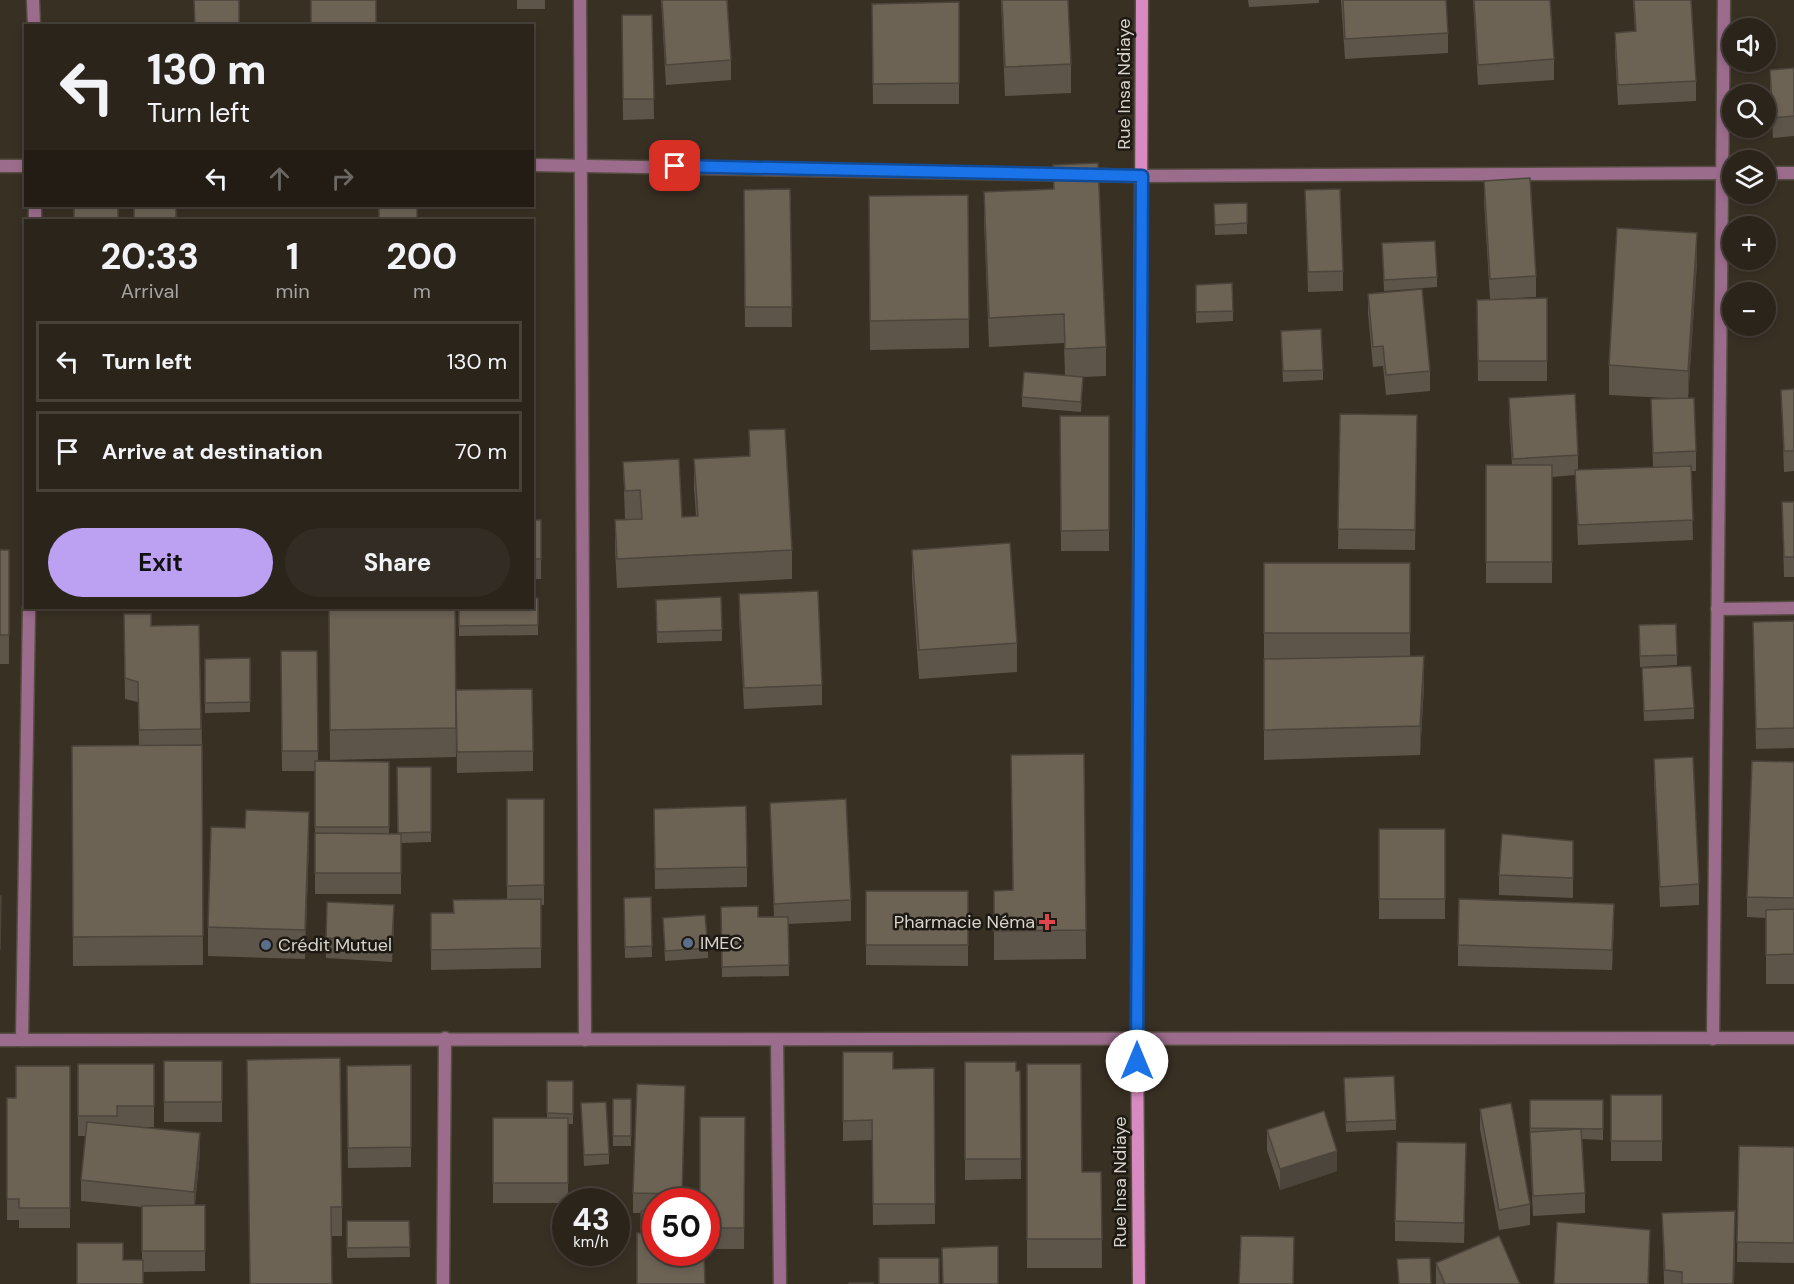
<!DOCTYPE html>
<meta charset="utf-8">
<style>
:root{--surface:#2b241b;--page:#332c24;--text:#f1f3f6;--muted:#a6a4a3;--line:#47413a;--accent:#bca0f2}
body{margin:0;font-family:"DM Sans",sans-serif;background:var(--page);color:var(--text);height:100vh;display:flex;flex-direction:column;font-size:22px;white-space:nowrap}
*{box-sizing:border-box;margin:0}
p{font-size:20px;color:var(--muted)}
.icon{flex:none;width:33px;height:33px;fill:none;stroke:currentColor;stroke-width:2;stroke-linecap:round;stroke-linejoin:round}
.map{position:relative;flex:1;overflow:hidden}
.details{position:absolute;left:24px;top:219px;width:510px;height:390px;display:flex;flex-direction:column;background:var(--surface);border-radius:0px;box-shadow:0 3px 9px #0003,0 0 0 2px var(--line)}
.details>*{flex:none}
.banner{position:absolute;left:24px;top:24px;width:510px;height:183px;border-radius:0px;box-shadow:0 3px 9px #0003,0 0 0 2px var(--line);background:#2b241b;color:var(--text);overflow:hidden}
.controls{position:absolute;left:1722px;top:18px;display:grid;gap:12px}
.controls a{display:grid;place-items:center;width:54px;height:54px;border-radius:50%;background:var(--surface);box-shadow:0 3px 9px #0003,0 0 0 2px var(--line);font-size:30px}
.speed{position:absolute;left:552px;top:1188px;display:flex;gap:12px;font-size:30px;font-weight:700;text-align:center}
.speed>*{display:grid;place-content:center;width:78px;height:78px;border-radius:50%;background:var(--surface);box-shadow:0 3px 9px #0003,0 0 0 2px var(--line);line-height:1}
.speed small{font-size:15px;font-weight:400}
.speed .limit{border:9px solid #d22;background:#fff;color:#111}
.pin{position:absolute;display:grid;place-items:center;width:51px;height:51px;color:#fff;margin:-26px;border-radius:12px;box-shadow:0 3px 9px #0006}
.me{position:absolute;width:66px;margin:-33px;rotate:0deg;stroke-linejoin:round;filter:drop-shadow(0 0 4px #0008)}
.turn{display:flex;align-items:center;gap:21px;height:126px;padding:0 24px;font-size:27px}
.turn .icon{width:78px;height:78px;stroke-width:2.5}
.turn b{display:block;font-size:42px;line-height:51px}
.lanes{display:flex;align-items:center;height:57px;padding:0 24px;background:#0003;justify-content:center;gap:30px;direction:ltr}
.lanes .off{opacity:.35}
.eta{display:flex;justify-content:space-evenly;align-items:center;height:102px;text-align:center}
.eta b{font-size:36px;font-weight:700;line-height:42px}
.primary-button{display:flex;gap:12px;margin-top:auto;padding:12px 24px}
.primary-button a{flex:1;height:69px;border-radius:36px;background:var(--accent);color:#111;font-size:24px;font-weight:700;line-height:69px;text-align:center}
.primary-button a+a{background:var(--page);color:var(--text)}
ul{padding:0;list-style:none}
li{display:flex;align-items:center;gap:18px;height:81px;margin:0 12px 9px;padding:0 12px;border:3px solid var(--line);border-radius:0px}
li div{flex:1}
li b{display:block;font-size:22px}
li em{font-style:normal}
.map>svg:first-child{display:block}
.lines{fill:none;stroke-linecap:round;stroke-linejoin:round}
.street-casing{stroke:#564d42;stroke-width:15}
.secondary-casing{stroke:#564d42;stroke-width:15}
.street{stroke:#9c6c8d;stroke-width:12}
.secondary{stroke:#d88bc0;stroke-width:12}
.wall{fill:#5d5549}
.shaded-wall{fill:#4c453c}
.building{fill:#6c6355;stroke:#4c453c;stroke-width:1.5}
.route-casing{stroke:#114b97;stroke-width:15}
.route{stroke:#1a73e8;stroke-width:10}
.health-dot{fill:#e0444e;stroke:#1d1913;stroke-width:2}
.service-dot{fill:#5c6f8a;stroke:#1d1913;stroke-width:2}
.labels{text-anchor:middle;stroke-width:5;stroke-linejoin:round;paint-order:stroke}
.street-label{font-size:18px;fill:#d8d3cb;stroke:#1d1913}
.poi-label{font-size:18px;fill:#d8d3cb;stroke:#1d1913;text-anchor:start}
</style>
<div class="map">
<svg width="1794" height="1284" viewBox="0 0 1794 1284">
<rect width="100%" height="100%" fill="#393024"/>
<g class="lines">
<defs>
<g id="street">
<polyline points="33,0 34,26"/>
<polyline points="580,0 585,1040"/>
<polyline points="532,165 1142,176 1732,173"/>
<polyline points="0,166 26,166"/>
<polyline points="1766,173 1794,173"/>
<polyline points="35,220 35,206"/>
<polyline points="1717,609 1794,608"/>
<polyline points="1713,1039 1724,0"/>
<polyline points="0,1040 1794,1038"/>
<polyline points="22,1040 29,608"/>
<polyline points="777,1040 780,1284"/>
<polyline points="443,1284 445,1038"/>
</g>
<polyline id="secondary" points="1139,1284 1137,1039 1142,0"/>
</defs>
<use href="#street" class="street-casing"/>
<use href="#secondary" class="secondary-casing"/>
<use href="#street" class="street"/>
<use href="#secondary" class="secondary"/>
</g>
<g class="wall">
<rect x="517" y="0" width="28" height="9"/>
<polygon points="661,0 727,0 731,60 731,80 666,85"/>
<polygon points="1001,0 1068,0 1071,64 1071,93 1005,96"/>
<polygon points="1248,0 1319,0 1319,3 1249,7"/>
<polygon points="1341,0 1446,0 1448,33 1448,53 1345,59"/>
<polygon points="1473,0 1550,0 1554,59 1554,80 1478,85"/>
<polygon points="1633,0 1691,0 1696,81 1696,101 1618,105 1615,53 1615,33 1635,31"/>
<polygon points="959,2 959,104 873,104 872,4"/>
<polygon points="622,15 652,15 654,119 623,120"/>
<polygon points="1794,68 1794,136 1773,138 1770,90 1770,70"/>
<polygon points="1053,165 1106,347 1106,376 1083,377 1081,412 1022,407 1022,397 1065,375 1064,343 989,347 984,221 984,192 1053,189"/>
<polygon points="1484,181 1536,276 1536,297 1495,299 1547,298 1547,381 1478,381 1477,300 1490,299 1484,202"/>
<polygon points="790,189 792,327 745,327 744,190"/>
<polygon points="1305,190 1343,271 1343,291 1308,292"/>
<polygon points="968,195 969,348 870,350 869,196"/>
<polygon points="1247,203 1247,234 1215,235 1214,204"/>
<polygon points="1382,243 1437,277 1437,287 1384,291"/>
<polygon points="1697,262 1688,398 1696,451 1696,471 1691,471 1693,540 1578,545 1575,475 1552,477 1552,583 1486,583 1486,465 1512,465 1509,418 1509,398 1578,455 1578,470 1653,467 1651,399 1668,398 1609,395 1609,365"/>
<polygon points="1196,285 1233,311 1233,321 1196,323"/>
<polygon points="1368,294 1430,371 1430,391 1386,395 1383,366 1373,367 1368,314"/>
<polygon points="1281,341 1323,370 1323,380 1283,382"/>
<polygon points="1794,389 1794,471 1784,472 1781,390"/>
<polygon points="1340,414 1417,415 1415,550 1338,549"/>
<polygon points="1060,416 1109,416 1109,551 1061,551"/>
<polygon points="749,430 792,550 792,579 617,588 615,549 615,520 625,519 623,462 682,517 696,516 694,488 694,459 749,456"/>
<polygon points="1782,502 1794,502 1794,577 1784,577"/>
<rect x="532" y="520" width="9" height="59"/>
<rect x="0" y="550" width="9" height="114"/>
<polygon points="912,550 1017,643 1017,672 919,679 912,579"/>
<polygon points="1264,563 1410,563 1410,657 1424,686 1420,755 1264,760"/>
<polygon points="739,594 822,685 822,705 744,709 739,614"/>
<polygon points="538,598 538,635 459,636 459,608"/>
<polygon points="656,600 722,630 722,641 657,643"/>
<polygon points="455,609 456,757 330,760 329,610"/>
<polygon points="124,614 151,626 199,625 202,745 203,965 73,966 72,746 139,746 138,702 125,699"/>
<polygon points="1794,621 1794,748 1756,749 1753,642"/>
<polygon points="1639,625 1677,655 1677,665 1640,667"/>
<polygon points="281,651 317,651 318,761 389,762 389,834 398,834 397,767 431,767 431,842 401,843 401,894 315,894 315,771 282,771"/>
<polygon points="250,658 250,712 205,713 205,659"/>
<polygon points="1642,668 1694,708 1694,719 1644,721"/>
<polygon points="456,690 533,751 533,771 457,773"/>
<polygon points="1084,754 1086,959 994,960 994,891 1012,890"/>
<polygon points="1654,759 1699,884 1699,905 1660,907 1654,779"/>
<polygon points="1794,762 1794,984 1766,984 1766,918 1747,917 1747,897"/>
<polygon points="507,799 544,799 544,905 541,905 541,968 431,970 431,913 453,913 453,900 507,899"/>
<polygon points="770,803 851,900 851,921 788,924 789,976 722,977 721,907 758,917 774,917"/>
<polygon points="654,809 747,867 747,887 655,889"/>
<rect x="1379" y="829" width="66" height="90"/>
<polygon points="1573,841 1573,898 1499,895 1499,875"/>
<polygon points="309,842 305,959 208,956 208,927"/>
<polygon points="866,891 968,891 968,966 866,965"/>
<polygon points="651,897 652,957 625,958 624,898"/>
<polygon points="663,918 708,948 708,958 665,961"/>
<polygon points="1614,924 1612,970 1458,966 1458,945"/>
<polygon points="394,926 392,962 326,958 326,938"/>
<polygon points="843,1052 893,1069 934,1068 935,1224 873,1225 872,1140 843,1141"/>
<polygon points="247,1060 342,1207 342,1236 331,1236"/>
<rect x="164" y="1061" width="58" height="61"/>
<polygon points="965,1062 1020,1071 1021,1179 965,1180"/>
<polygon points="78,1064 154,1064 154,1127 136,1127 200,1153 195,1205 205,1205 205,1271 143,1272 123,1260 142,1260 142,1207 81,1201 81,1180 86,1136 78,1136"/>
<polygon points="1027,1064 1082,1172 1101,1172 1102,1268 1027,1268"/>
<polygon points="411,1065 411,1167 348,1168 347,1066"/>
<polygon points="70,1066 70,1228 19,1228 19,1220 7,1220 7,1098 16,1098"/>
<polygon points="1344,1078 1396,1120 1396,1130 1346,1132"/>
<polygon points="547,1081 573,1081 573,1124 568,1124 568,1202 566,1202 566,1203 493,1203 493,1118 547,1118"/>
<rect x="1611" y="1095" width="51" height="66"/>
<rect x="613" y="1099" width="18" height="47"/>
<polygon points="1530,1100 1603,1100 1603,1140 1582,1139 1585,1193 1585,1213 1533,1216 1530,1152"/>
<polygon points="581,1103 609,1154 609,1164 584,1166"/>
<polygon points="685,1106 682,1202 656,1202 656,1252 641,1233 641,1213 633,1213 633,1193"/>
<polygon points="1480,1109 1530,1204 1530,1225 1499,1230 1480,1129"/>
<polygon points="745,1117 744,1249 706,1249 706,1202"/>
<polygon points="1267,1130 1337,1171 1280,1190 1267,1150"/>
<polygon points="1739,1146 1794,1147 1794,1263 1737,1262"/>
<polygon points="1466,1164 1464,1243 1395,1241 1395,1221"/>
<polygon points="1662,1213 1735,1241 1734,1284 1664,1284"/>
<polygon points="347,1221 409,1221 410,1257 347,1258"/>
<polygon points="1436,1263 1520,1284 1436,1284"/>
</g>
<g class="shaded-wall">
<polygon points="1697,233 1697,262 1688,400 1688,371"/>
<polygon points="1424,656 1424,686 1420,755 1420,726"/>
<polygon points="309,812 309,842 305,959 305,930"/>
<polygon points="1614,904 1614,924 1612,970 1612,950"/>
<polygon points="394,905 394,926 392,962 392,942"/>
<polygon points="685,1086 685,1106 682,1202"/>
<polygon points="200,1133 200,1153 194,1212 194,1192"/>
<polygon points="1466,1143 1466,1164 1464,1243 1464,1223"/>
<polygon points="1337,1151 1337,1171 1280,1190 1280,1169"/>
<polygon points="1735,1211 1734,1284 1733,1284"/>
<polygon points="1650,1230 1649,1284 1648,1284"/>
</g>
<g class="building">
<polygon points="194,0 239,0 239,26 195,26"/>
<rect x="311" y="0" width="65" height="26"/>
<polygon points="662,0 727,0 731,60 666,65"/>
<polygon points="1002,0 1068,0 1071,64 1005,67"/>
<polygon points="1343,0 1446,0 1448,33 1345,39"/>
<polygon points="1474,0 1550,0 1554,59 1478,65"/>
<polygon points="1634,0 1691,0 1696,81 1618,85 1615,33 1636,31"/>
<polygon points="959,2 959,83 873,84 872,4"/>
<polygon points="622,15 652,15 654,99 623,99"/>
<rect x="435" y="23" width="94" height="3"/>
<polygon points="1794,68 1794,116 1773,118 1770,70"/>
<polygon points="1098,163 1106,347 1065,349 1064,314 989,318 984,192 1054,189 1053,165"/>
<polygon points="1530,178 1536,276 1490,279 1484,181"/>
<polygon points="790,189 792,307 745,307 744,190"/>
<polygon points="1340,189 1343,271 1308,272 1305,190"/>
<polygon points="968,195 969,319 870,321 869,196"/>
<polygon points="1247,203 1247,223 1215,225 1214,204"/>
<rect x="74" y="206" width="44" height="14"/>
<rect x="134" y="206" width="42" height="14"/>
<rect x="379" y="206" width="38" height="14"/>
<polygon points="1617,228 1697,233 1688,371 1609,365"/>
<polygon points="1435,241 1437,277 1384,280 1382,243"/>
<polygon points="1232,283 1233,311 1196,312 1196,285"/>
<polygon points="1422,289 1430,371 1386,375 1383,346 1373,347 1368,294"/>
<polygon points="1547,298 1547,361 1478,361 1477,300"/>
<polygon points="1321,329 1323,370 1283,371 1281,331"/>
<polygon points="1024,372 1083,377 1081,402 1022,397"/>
<polygon points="1794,389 1794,451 1784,451 1781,390"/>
<polygon points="1575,394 1578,455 1513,459 1509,398"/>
<polygon points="1694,398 1696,451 1653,453 1651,399"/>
<polygon points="1340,414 1417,415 1415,530 1338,529"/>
<polygon points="1060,416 1109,416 1109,530 1061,531"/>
<polygon points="785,429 792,550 617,559 615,520 642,519 640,490 625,491 623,462 679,459 682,517 698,516 694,459 750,456 749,430"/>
<rect x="1486" y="465" width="66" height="97"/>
<polygon points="1691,466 1693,520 1578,525 1575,470"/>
<polygon points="1782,502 1794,502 1794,557 1784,557"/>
<rect x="532" y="520" width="9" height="39"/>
<polygon points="1010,543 1017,643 919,650 912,550"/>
<rect x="0" y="550" width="9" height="85"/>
<rect x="1264" y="563" width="146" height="70"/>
<polygon points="818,591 822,685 744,688 739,594"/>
<polygon points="721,597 722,630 657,632 656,600"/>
<polygon points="532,598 538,598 538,625 459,626 459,608 532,608"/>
<polygon points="455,609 456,728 330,730 329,610"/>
<polygon points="124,614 151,614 151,626 199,625 201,729 139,730 138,682 125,678"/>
<polygon points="1794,621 1794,728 1756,729 1753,622"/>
<polygon points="1676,624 1677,655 1640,656 1639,625"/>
<polygon points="281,651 317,651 318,751 282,751"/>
<polygon points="1424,656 1420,726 1264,730 1264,659"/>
<polygon points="250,658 250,702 205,703 205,659"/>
<polygon points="1691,666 1694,708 1644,711 1642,668"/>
<polygon points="532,689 533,751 457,752 456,690"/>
<polygon points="202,745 203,936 73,937 72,746"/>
<polygon points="1084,754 1086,930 994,931 994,891 1013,890 1011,755"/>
<polygon points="1693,757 1699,884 1660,887 1654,759"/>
<polygon points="315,761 389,762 389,827 315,827"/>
<polygon points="1752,761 1794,762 1794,898 1747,897"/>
<polygon points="397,767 431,767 431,832 398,833"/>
<polygon points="507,799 544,799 544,885 507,886"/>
<polygon points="846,799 851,900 774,904 770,803"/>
<polygon points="746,806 747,867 655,869 654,809"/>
<polygon points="246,810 309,812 305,930 208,927 211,827 245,828"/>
<rect x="1379" y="829" width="66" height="70"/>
<polygon points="315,833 401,834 401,873 315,873"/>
<polygon points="1502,834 1573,841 1573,878 1499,875"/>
<rect x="866" y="891" width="102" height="54"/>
<polygon points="0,896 1,896 0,950"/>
<polygon points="651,897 652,946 625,947 624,898"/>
<polygon points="541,899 541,948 431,950 431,913 454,913 453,900"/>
<polygon points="1459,899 1614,904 1612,950 1458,945"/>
<polygon points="327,902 394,905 392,942 326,938"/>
<polygon points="758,906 758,917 788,917 789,965 722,967 721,907"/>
<polygon points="1794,909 1794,954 1766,955 1766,910"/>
<polygon points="705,915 708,948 665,951 663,918"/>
<polygon points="843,1052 893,1052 893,1069 934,1068 935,1204 873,1204 872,1120 843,1121"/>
<polygon points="340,1058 342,1207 331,1207 332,1284 250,1284 247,1060"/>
<rect x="164" y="1061" width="58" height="41"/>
<polygon points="965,1062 1016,1062 1016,1071 1020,1071 1021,1159 965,1159"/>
<polygon points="78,1064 154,1064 154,1106 117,1106 117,1116 78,1116"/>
<polygon points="1027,1064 1081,1064 1082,1172 1101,1172 1102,1239 1027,1239"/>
<polygon points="411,1065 411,1147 348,1148 347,1066"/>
<polygon points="16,1066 70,1066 70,1208 19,1208 19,1199 7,1199 7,1098 16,1098"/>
<polygon points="1394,1076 1396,1120 1346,1122 1344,1078"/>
<polygon points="547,1081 573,1081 573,1114 547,1113"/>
<polygon points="637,1084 685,1086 682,1194 633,1193"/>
<rect x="1611" y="1095" width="51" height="46"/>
<rect x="613" y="1099" width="18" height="37"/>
<polygon points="1530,1100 1603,1100 1603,1129 1530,1128"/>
<polygon points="606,1102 609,1154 584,1155 581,1103"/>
<polygon points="1511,1103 1530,1204 1499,1210 1480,1109"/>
<polygon points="1324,1111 1337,1151 1280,1169 1267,1130"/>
<polygon points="700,1117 745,1117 744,1228 706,1228 706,1202 700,1202"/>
<rect x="493" y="1118" width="75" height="65"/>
<polygon points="87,1122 200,1133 194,1192 81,1180"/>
<polygon points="1581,1129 1585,1193 1533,1196 1530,1132"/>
<polygon points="1397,1142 1466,1143 1464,1223 1395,1221"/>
<polygon points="1739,1146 1794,1147 1794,1243 1737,1242"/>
<polygon points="205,1205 205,1251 142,1251 142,1206"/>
<rect x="641" y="1211" width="15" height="22"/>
<polygon points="1735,1211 1733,1284 1682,1284 1682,1272 1665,1270 1662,1213"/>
<polygon points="347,1221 409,1221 410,1247 347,1248"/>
<polygon points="1557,1222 1650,1230 1648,1284 1554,1284"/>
<polygon points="637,1233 656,1233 656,1252 704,1252 705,1284 637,1284"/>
<polygon points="1241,1236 1294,1237 1293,1284 1239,1284"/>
<polygon points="1499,1236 1520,1284 1445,1284 1436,1263"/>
<polygon points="77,1243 123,1243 123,1260 143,1260 143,1284 77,1284"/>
<polygon points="998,1246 998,1284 943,1284 942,1248"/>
<rect x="879" y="1258" width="60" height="26"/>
<polygon points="1430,1258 1431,1284 1399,1284 1397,1259"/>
<rect x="849" y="1283" width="24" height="1"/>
</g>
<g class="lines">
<defs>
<polyline id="route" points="675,166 1142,176 1137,1061"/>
</defs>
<use href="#route" class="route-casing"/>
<use href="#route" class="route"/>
</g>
<path class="health-dot" d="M1044 913h6v6h6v6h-6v6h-6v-6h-6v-6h6z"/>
<g class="service-dot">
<circle cx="688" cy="943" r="6"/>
<circle cx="266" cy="945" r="6"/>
</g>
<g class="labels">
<g class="street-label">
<text transform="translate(1124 84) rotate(-90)" y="6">Rue Insa Ndiaye</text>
<text transform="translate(1120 1182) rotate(-90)" y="6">Rue Insa Ndiaye</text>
</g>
<g class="poi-label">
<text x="1035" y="928" text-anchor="end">Pharmacie Néma</text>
<text x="700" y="949">IMEC</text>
<text x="278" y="951">Crédit Mutuel</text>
</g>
</g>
</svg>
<div class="controls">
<a><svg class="icon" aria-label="sound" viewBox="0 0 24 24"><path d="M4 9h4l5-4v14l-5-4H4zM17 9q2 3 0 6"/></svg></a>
<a><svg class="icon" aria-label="search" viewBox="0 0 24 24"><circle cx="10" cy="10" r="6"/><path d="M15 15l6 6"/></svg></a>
<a><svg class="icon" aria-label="layers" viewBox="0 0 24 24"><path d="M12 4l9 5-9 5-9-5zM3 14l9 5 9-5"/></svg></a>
<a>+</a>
<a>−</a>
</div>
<div class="speed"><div>43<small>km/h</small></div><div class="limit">50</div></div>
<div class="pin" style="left:675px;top:166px;background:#d93025"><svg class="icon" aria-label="arrive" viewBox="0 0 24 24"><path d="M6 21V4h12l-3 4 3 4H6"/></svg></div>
<svg class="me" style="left:1137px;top:1061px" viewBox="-20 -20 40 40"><circle r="19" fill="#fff"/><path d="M0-13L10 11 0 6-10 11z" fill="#1a73e8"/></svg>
<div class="banner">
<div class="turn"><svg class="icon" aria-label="left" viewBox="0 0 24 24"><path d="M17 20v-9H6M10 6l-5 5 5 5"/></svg><div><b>130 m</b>Turn left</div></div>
<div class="lanes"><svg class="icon" aria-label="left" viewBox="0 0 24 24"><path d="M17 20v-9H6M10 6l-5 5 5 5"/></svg><svg class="icon off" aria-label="ahead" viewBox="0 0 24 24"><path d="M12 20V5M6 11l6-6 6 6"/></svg><svg class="icon off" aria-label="right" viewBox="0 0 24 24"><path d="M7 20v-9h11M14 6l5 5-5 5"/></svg></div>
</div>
<section class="details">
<div class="eta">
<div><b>20:33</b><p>Arrival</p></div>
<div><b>1</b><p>min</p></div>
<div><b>200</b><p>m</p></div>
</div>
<ul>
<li><svg class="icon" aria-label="left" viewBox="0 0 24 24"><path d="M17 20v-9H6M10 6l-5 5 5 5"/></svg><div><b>Turn left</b></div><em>130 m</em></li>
<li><svg class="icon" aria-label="arrive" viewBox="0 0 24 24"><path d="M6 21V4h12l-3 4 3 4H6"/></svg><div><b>Arrive at destination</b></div><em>70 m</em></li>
</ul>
<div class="primary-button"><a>Exit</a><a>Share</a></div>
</section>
</div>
